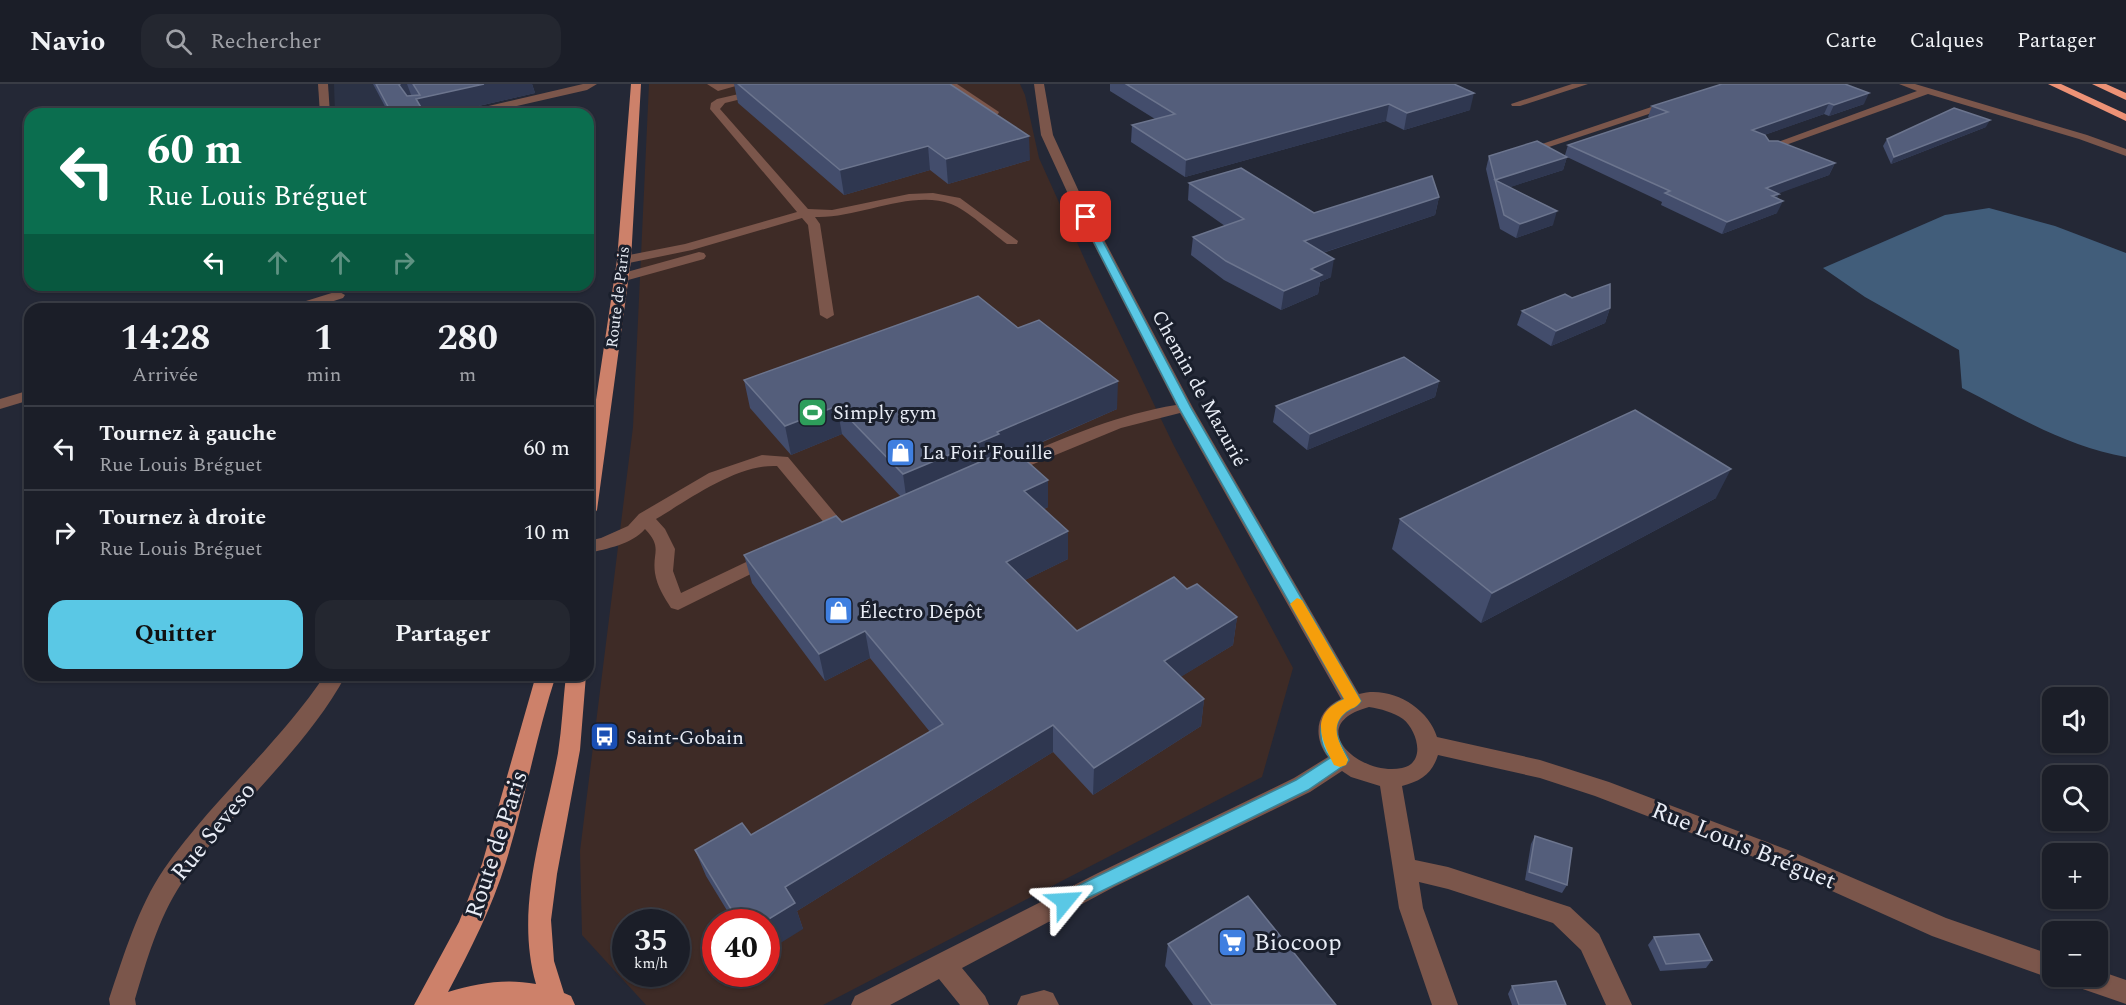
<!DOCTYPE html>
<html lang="fr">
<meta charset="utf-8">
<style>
:root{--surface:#1b1e28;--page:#242730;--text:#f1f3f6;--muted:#a0a2a8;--line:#393c45;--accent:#5ac8e5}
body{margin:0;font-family:Spectral,serif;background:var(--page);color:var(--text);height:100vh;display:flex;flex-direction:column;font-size:22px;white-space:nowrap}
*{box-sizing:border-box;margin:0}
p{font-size:20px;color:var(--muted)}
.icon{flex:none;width:33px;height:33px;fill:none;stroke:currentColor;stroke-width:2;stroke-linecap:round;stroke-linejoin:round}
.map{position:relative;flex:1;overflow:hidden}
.drawer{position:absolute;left:24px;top:219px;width:570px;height:378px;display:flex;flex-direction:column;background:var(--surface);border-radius:18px;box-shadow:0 2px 4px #0004,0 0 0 2px var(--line)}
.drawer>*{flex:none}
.top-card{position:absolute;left:24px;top:24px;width:570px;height:183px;border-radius:18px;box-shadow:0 2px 4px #0004,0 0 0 2px var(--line);background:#0b6e4f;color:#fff;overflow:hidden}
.tools{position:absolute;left:2042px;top:603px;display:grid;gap:12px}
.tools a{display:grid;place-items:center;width:66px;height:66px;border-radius:12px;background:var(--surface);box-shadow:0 2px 4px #0004,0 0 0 2px var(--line);font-size:30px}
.speed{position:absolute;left:612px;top:825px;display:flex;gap:12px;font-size:30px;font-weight:700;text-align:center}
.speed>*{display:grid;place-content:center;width:78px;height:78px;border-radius:50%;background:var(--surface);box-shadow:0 2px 4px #0004,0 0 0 2px var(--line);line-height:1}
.speed small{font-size:15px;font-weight:400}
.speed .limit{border:9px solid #d22;background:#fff;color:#111}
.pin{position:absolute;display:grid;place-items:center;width:51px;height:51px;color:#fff;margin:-26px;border-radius:12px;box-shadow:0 3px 9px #0006}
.me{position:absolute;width:66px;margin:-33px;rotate:63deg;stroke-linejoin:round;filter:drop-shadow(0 0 4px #0008)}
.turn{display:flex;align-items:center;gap:21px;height:126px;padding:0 24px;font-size:27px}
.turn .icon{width:78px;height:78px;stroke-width:2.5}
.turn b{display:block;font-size:42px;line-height:51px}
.lanes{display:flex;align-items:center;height:57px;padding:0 24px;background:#0003;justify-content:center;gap:30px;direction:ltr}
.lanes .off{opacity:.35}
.eta{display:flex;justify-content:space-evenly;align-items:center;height:102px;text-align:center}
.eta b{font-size:36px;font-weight:700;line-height:42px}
.cta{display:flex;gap:12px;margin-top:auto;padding:12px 24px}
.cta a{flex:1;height:69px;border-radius:18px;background:var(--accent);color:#111;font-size:24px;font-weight:700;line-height:69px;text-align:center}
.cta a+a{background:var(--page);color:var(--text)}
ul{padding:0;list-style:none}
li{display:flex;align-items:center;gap:18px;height:84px;padding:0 24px;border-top:2px solid var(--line)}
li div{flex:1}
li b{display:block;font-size:22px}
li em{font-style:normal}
header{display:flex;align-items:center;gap:36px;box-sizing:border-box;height:84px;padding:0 30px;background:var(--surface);border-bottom:2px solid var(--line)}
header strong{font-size:28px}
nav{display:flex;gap:33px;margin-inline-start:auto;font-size:21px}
.search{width:420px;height:54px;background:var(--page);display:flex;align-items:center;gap:15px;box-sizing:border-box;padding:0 21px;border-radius:18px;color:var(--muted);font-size:22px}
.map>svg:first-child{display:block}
.commercial{fill:#3e2b26;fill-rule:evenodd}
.built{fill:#2b3245}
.water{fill:#415d7a}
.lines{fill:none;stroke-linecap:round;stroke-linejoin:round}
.minor{fill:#7b564b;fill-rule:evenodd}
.major{fill:#cd816a;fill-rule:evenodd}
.highway{fill:#ed9276;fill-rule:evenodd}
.wall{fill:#434d6c}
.shaded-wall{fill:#2f3750}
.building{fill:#545e7b;stroke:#6c758e;stroke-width:1.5}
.route{fill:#5ac8e5;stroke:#3a8295;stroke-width:1.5}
.slow{fill:#f59e0b}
.labels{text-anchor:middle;stroke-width:6;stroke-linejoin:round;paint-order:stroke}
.far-street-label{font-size:16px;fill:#e9edf6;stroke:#1a1f2c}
.street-label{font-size:20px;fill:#e9edf6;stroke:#1a1f2c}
.poi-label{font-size:20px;fill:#e9edf6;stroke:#1a1f2c;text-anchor:start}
.near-street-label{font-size:24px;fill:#e9edf6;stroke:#1a1f2c}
.near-poi-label{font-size:24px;fill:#e9edf6;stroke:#1a1f2c;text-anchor:start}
</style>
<header>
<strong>Navio</strong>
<div class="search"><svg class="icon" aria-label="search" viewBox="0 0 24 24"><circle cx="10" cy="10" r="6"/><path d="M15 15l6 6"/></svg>Rechercher</div>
<nav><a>Carte</a><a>Calques</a><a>Partager</a></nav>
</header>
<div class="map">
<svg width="2126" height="921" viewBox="0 0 2126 921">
<rect width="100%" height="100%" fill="#242836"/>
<path class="commercial" d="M649 0H1020L1025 11 1039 74 1089 185 1174 362 1293 584 1262 693 823 921H646L582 851 580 767 633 343ZM626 838H676V890H626ZM716 838H766V890H716Z"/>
<polygon class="built" points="334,0 533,0 440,30 335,30"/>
<path class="water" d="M1989 124 2055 142 2126 169V373C2067 363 2015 331 1962 304L1959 266 1865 213 1823 184 1945 131Z"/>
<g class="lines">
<g class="minor">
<polygon points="318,0 328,0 330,30 320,30"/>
<polygon points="583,0 597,0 587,6 481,30 462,30 467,27"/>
<polygon points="707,0 743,0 718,7"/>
<path d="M783 0H802L725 19 720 25 808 125 832 126 909 110 933 109 960 114 1018 157 1017 160H1007C993 150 966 125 951 120 911 105 857 135 815 133L820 140 834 231 827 235 820 231 808 141 802 134 692 166 624 180 619 179 617 176 619 173 685 160 797 128 710 25 711 19 717 15Z"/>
<polygon points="945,0 957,0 999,28 998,30 990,30"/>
<path d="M1034 0H1044L1053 51 1081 112 1193 324 1359 610C1390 601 1428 623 1437 653L1540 676 1609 698 1788 766 1946 834 2052 871V892H2058L2052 895 1932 852 1772 780 1595 712 1540 694 1438 671C1432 690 1421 697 1402 702L1415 776 1448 783 1570 823 1599 850 1632 921H1606L1581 866 1553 839 1448 805 1419 798 1423 824 1458 921H1432L1399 824 1380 702 1351 693 1342 687 1310 708 1114 803 962 884 985 912 989 921H960L939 895 890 921H851L855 912 1098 789 1294 694 1328 673C1312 652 1316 626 1341 615L1180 329 1121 344 1012 389H1000L998 385 1000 381C1057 357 1114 331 1176 321L1069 112 1041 51ZM1369 623C1381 625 1393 628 1403 635 1417 646 1427 679 1402 684 1360 693 1302 641 1369 623Z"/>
<polygon points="1572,0 1588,0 1520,22 1512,22 1511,20"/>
<polygon points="1899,0 1915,0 2087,51 2126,65 2126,72 2079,55 1928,10 1772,66 1764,66 1762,64 1917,7"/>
<polygon points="1672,16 1676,17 1676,21 1549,63 1541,63 1539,61"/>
<polygon points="378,26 384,30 373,30 374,27"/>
<polygon points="699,168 704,169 706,172 704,175 621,198 614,194 616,191"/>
<polygon points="338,207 345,211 343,214 309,225 288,225 290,222"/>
<polygon points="30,306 30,316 0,325 0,315"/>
<path d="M762 371 788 373 843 439 855 443 858 447 855 451 849 453 831 447 777 382C737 380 690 415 656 435L665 445 675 465 673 487 681 509 763 470 769 468 775 470 778 474 775 478 678 526 671 524C664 513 657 502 655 489 652 468 663 464 645 445 632 460 607 465 588 469V457L601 454 628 442 639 430 709 389Z"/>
<path d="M325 591H346C303 670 230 726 181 800 158 835 147 876 135 915L136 921H110L109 915C124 871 138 823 164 785 212 716 278 661 325 591Z"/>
<polygon points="2097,886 2126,896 2126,920 2071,901 2068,892 2097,892"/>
<polygon points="1044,906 1053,909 1059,921 1017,921 1021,912"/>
</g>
<g class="major">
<polygon points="631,0 641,0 631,176 597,426 594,430 588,432 588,369 617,176"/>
<path d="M536 591H556C536 652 525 716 506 778 492 824 470 866 448 908 477 899 506 894 536 900 514 824 544 744 558 669 562 643 563 617 566 591H586L580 666 557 790 551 836 554 877 564 909 571 912 575 921H414L459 838 482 780Z"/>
</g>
<g class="highway">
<polygon points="2048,0 2061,0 2126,30 2126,37"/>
<polygon points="2092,0 2106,0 2126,9 2126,16"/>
</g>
</g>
<g class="wall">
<polygon points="373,0 532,0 535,9 444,30 389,30"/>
<polygon points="734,0 950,0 1030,76 948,100 930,86 844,111 738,19"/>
<polygon points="1110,0 1455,0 1470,26 1404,46 1386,37 1185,93 1131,58 1132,41 1155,35 1110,7"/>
<polygon points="1722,0 1864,20 1829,32 1824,30 1764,51 1769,57 1835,79 1829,91 1778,109 1777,114 1777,129 1722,150 1661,121 1662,118 1567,73 1563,86 1510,103 1553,141 1516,154 1500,145 1486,85 1489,72 1565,71 1568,61 1651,34 1648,33 1652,22"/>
<polygon points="1986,43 1891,80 1883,62 1887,55"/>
<polygon points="1189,99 1314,129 1439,113 1435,131 1323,169 1331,193 1320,198 1318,210 1281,226 1224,196 1191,171 1193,153 1225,142 1188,116"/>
<polygon points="1572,214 1610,224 1605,239 1551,262 1517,241 1522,227"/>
<polygon points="744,296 1117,325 1018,369 1048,423 1044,425 1068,447 1068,475 1025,496 1077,547 1187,505 1237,533 1233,561 1180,593 1204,615 1201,642 1093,711 1053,668 797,827 803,845 766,838 734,838 706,792 695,766 751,751 930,648 870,574 825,597 752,499 744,471 842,438 901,413 842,350 791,371 750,324"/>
<polygon points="1439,297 1435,313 1307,366 1273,338 1276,322"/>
<polygon points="1716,414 1481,539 1392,465 1400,435"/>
<polygon points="1535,752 1567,801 1562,809 1525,796 1531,760"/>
<polygon points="1654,853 1712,876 1706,884 1660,887 1648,861"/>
<polygon points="1168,860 1336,921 1193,921 1165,882"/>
<polygon points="1512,902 1566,921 1512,921 1508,910"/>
</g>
<g class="shaded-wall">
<polygon points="400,0 407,0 413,16 407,21 399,1"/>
<polygon points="484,0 532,0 535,9 444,30 422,30 416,15"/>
<polygon points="1474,9 1470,26 1404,46 1407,29"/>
<polygon points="1869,9 1864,20 1829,32 1834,21"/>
<polygon points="1829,19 1824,30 1747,57 1752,46"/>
<polygon points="1389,20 1386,37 1185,93 1186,76"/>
<polygon points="1990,36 1986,43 1891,80 1894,73"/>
<polygon points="1029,52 1030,76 948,100 946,75"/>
<polygon points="928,62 930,86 844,111 840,86"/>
<polygon points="1567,73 1563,86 1498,107 1495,96"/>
<polygon points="1835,79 1829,91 1761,116 1766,104"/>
<polygon points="1779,110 1774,120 1783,117 1777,129 1722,150 1727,138 1772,112"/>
<polygon points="1439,113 1435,131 1301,176 1304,157"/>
<polygon points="1557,127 1553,141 1516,154 1520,140"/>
<polygon points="1334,175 1331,193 1320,198 1318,210 1281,226 1284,207 1311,185"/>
<polygon points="1610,224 1605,239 1551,262 1556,247"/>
<polygon points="1118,297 1117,325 1000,376 907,419 903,390 997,348"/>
<polygon points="1439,297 1435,313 1307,366 1310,350"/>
<polygon points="837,322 842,350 791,371 785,342"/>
<polygon points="1731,385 1716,414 1481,539 1492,509"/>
<polygon points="1048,396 1048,423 1025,434 1024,407"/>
<polygon points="1068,447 1068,475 1007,505 1006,478"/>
<polygon points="1237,533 1233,561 1161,605 1164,577"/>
<polygon points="865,547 870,574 825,597 819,570"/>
<polygon points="1204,615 1201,642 1093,711 1094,684"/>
<polygon points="1053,641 1053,668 797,827 803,845 766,868 766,838 764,838 785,803"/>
</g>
<g class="building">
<polygon points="376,0 400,0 399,1 407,12 420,11 413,0 484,0 416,15 425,30 392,30"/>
<polygon points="738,0 950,0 1029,52 946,75 928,62 840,86"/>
<polygon points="1126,0 1454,0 1474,9 1407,29 1389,20 1186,76 1132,41 1175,30"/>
<polygon points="1722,0 1845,0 1869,9 1834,21 1829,19 1752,46 1765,51 1769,57 1778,57 1835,79 1766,104 1779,110 1772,112 1783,117 1727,138 1665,109 1670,107 1568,61 1668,28 1652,22"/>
<polygon points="1954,24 1990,36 1894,73 1887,55"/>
<polygon points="1537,57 1567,73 1495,96 1557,127 1520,140 1504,131 1489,72"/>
<polygon points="1241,84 1314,129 1432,92 1439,113 1304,157 1334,175 1311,185 1322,191 1284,207 1226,177 1193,153 1244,135 1189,99"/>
<polygon points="1610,200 1610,224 1556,247 1522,227 1565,210 1572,214"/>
<polygon points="978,212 1018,244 1039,236 1118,297 997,348 999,350 903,390 837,322 785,342 744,296"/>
<polygon points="1404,273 1439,297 1310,350 1276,322"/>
<polygon points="1635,326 1731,385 1492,509 1400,435"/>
<polygon points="1012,364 1048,396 1024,407 1068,447 1006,478 1077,547 1174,493 1187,505 1197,500 1237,533 1164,577 1204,615 1094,684 1053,641 785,803 795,819 764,838 739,838 695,766 742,739 751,751 943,640 865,547 819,570 744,471 836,432 842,438"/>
<polygon points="1535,752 1572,764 1567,801 1529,788"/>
<polygon points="1248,812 1336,921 1212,921 1168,860"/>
<polygon points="1699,850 1712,876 1666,880 1654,853"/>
<polygon points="1556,897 1566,921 1519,921 1512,902"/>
</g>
<path class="route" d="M1082 131 1090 133 1191 324 1361 617C1357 624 1351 624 1346 628 1327 644 1341 659 1349 676L1346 680 1308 706 1065 825 1059 822 1056 817 1059 811 1296 696 1330 674C1314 653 1319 626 1344 615L1179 324 1081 133Z"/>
<path class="slow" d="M1297 514 1302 516 1361 617C1357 624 1351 624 1346 628 1328 643 1340 660 1348 676L1346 681 1340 683 1334 681C1321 655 1309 630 1344 615L1290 520Z"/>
<defs>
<symbol id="stadium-square" viewBox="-11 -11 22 22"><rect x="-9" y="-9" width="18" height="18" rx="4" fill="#2e9e5b" stroke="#1a1f2c"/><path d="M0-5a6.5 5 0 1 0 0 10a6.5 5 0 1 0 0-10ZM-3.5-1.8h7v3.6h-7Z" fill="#fff"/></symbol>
<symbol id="shop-square" viewBox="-11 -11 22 22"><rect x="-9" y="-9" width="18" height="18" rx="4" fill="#3f7fe0" stroke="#1a1f2c"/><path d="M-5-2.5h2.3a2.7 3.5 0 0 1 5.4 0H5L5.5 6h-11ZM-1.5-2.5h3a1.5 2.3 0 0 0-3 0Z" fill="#fff"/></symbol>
<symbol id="bus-square" viewBox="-11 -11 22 22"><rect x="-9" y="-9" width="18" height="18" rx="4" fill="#1a4fb4" stroke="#1a1f2c"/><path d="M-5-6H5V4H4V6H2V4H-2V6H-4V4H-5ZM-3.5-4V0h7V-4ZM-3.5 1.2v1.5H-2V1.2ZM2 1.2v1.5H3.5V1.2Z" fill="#fff"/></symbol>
<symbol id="supermarket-square" viewBox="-11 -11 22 22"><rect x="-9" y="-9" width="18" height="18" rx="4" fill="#3f7fe0" stroke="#1a1f2c"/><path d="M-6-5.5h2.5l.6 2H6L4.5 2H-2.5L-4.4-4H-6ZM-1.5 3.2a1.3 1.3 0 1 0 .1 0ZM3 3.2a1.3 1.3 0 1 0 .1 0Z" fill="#fff"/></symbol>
</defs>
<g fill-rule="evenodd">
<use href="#stadium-square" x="796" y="312" width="33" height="33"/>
<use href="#shop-square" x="884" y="352" width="33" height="33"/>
<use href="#shop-square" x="822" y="510" width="33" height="33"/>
<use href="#bus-square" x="588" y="636" width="33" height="33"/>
<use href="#supermarket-square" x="1216" y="842" width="33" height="33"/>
</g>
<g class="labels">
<g class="far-street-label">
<text transform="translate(617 213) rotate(-83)" y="6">Route de Paris</text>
</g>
<g class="street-label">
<text transform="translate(1200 304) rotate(61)" y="7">Chemin de Mazurié</text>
</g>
<g class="poi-label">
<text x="833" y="335">Simply gym</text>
<text x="922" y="375">La Foir'Fouille</text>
<text x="859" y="534">Électro Dépôt</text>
<text x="626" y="660">Saint-Gobain</text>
</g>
<g class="near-street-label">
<text transform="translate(213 747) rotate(-51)" y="8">Rue Seveso</text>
<text transform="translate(496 760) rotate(-72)" y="8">Route de Paris</text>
<text transform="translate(1744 761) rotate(22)" y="8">Rue Louis Bréguet</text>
</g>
<g class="near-poi-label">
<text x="1254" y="866">Biocoop</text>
</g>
</g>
</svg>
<div class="tools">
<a><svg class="icon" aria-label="sound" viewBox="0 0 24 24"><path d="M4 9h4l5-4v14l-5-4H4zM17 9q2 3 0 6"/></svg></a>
<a><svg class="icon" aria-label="search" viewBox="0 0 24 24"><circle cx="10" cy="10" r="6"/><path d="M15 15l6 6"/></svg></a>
<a>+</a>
<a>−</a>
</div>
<div class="speed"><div>35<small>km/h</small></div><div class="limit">40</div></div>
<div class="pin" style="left:1086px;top:133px;background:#d93025"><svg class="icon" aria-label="arrive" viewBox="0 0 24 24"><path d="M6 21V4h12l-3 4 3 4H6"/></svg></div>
<svg class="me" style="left:1065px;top:817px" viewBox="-20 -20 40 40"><path d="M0-17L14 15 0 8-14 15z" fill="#5ac8e5" stroke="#fff" stroke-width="4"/></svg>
<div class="top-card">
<div class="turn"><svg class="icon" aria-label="left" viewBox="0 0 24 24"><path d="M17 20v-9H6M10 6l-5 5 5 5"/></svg><div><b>60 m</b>Rue Louis Bréguet</div></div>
<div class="lanes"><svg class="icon" aria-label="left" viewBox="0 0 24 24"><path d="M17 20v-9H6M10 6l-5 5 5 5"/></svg><svg class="icon off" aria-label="ahead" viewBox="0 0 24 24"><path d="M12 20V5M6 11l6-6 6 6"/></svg><svg class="icon off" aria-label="ahead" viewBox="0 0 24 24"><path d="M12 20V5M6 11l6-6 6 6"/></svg><svg class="icon off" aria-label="right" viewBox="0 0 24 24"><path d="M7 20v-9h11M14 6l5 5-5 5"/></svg></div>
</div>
<section class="drawer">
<div class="eta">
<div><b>14:28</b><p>Arrivée</p></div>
<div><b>1</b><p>min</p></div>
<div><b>280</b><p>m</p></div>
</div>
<ul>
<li><svg class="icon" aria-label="left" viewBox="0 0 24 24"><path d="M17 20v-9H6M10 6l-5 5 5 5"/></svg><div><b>Tournez à gauche</b><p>Rue Louis Bréguet</p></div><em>60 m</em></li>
<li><svg class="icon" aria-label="right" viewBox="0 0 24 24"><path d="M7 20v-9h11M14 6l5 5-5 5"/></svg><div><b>Tournez à droite</b><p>Rue Louis Bréguet</p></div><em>10 m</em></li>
</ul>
<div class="cta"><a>Quitter</a><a>Partager</a></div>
</section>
</div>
